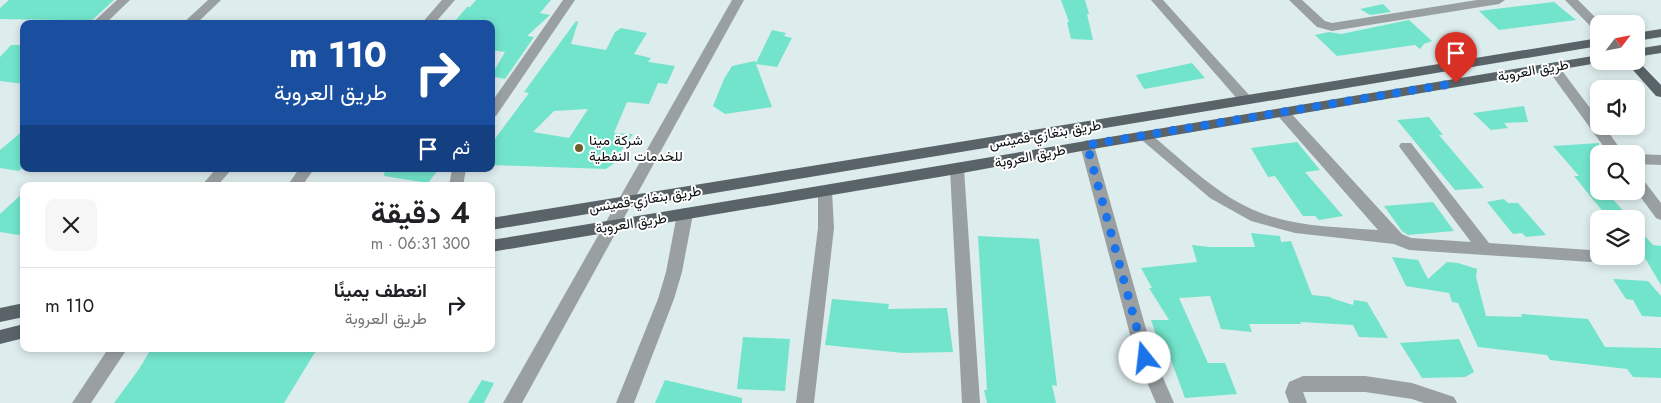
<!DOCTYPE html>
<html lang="ar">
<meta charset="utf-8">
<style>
:root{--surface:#fff;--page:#f6f6f6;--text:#202124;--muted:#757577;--line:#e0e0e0}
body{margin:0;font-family:Jost,Vazirmatn,sans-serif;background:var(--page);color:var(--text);direction:rtl;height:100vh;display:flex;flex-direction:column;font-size:19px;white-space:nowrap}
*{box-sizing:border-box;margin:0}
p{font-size:16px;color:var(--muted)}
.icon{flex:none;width:28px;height:28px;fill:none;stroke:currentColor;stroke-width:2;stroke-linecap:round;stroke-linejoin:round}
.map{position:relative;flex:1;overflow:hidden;direction:ltr}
.side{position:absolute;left:20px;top:182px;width:475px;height:170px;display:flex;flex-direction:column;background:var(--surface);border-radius:10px;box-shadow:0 2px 8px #0003;direction:rtl}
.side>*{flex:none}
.banner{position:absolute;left:20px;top:20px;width:475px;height:152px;border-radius:10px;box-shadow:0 2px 8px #0003;direction:rtl;background:#1a4fa0;color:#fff;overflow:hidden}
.needle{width:32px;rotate:58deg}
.tools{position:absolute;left:1590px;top:15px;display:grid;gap:10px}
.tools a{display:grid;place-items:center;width:55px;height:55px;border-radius:10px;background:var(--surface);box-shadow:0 2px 8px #0003;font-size:25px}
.pin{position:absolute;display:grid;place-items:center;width:42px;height:42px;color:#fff;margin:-51px -21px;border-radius:50% 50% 50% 0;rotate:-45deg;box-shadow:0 0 5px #0007}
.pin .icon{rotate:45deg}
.me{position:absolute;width:55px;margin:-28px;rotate:344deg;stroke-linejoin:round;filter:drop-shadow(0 0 4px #0008)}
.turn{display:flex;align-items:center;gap:18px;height:105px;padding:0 25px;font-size:22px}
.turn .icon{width:65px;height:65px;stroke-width:2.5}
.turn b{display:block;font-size:35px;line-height:42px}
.then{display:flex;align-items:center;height:48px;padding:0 25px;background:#0003;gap:10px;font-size:19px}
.round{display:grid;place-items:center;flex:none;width:52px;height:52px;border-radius:10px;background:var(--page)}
.summary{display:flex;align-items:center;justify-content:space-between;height:85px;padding:0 25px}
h1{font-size:30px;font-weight:600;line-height:38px}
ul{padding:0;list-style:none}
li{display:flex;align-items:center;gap:15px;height:75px;padding:0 25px;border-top:1px solid var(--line)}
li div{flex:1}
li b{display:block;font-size:19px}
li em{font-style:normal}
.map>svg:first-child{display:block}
.building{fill:#72e4cb;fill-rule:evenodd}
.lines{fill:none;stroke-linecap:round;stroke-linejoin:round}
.minor{fill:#9aa0a2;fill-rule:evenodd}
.major{fill:#5a6468;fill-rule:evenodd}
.route{stroke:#1a73e8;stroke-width:9;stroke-dasharray:0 16.2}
.poi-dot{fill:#6c5d2b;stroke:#fff;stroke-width:2}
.labels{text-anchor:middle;stroke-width:4;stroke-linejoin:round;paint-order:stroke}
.street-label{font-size:14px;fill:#0a0f0f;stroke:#fff}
.poi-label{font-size:14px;fill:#0a0f0f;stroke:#fff;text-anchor:start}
</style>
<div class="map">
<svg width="1661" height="403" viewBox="0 0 1661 403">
<rect width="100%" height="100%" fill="#ddeced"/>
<g class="building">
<polygon points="9,0 114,0 88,24 56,24 59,20 0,19 0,8"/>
<polygon points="476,0 551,0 540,13 550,15 527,36 534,37 505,79 491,76 505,52 491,50 491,24 470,24 455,21 467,7 470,7"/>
<polygon points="1061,0 1085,0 1089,14 1087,14 1093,40 1071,39 1067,22 1069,22"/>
<polygon points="1554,2 1576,20 1499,30 1479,11"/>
<polygon points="1383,4 1391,12 1370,15 1360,9"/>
<polygon points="1409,20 1432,41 1424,44 1420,49 1415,45 1337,56 1315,35 1329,32 1341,34"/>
<path d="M576 21 578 22 571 44 606 50 615 32 621 28 647 33 634 54 651 58 648 62 675 66 667 84 658 83 649 104 627 102 614 133 633 134 621 151 616 162 606 169 491 165V144L529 93 524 92ZM588 109 569 138 533 132 554 111Z"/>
<polygon points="772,30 786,33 784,36 792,38 777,67 756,64 772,107 725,114 713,106 724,79 732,66 755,61 756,63"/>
<polygon points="11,45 24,45 24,84 0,81 0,57"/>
<polygon points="1192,63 1205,78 1144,89 1136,75"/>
<polygon points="1524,106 1528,122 1504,123 1508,128 1491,130 1473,113"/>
<polygon points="1429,117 1443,135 1439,135 1484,188 1455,190 1397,120"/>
<polygon points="24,130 24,166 19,171 0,168 0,150"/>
<polygon points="1297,142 1320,170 1305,172 1343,216 1319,220 1315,216 1303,216 1275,176 1268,177 1251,148"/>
<polygon points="1599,143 1599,191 1606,191 1630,219 1609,219 1574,176 1579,176 1553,146"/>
<polygon points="385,169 439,169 428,183 384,176"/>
<polygon points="24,192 24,231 19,235 0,232 0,214"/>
<polygon points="1504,199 1508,203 1518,203 1546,235 1526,237 1522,233 1513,234 1487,202"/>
<polygon points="1433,202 1454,231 1408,235 1402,231 1384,206"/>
<polygon points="1636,226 1653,245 1661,246 1661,285 1636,243"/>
<polygon points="1251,233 1280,236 1281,242 1291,241 1312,295 1331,297 1331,298 1353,305 1354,300 1367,302 1388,338 1359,337 1353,325 1300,322 1301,324 1249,324 1252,332 1221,329 1210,296 1179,298 1208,363 1225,363 1237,394 1185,398 1168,352 1162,352 1151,320 1169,320 1149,288 1152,288 1141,268 1197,262 1192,245 1210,247 1255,247"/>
<polygon points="978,236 1039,239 1057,386 1052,385 1056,403 987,403 984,390 987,390"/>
<polygon points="1392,257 1418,260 1428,279 1447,262 1458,263 1477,269 1476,277 1486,316 1522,317 1521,314 1588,319 1605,347 1661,348 1661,378 1633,377 1627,369 1550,360 1547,355 1478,347 1458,303 1452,302 1449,293 1406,286"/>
<polygon points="1613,279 1648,281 1661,296 1661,317 1642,316 1633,300 1626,299"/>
<polygon points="832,299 889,304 888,309 947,308 953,352 903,353 825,345"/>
<polygon points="743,337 790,339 785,391 737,389"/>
<polygon points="1459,339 1474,372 1465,377 1422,378 1400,343"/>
<polygon points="151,349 317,349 284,403 114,403 139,369"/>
<polygon points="482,380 494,383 484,403 468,403"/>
<polygon points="665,380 742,398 742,403 655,403"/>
</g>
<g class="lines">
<g class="minor">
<polygon points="117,0 130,0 105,24 91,24"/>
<polygon points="208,0 221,0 196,24 182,24"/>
<polygon points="442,0 455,0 434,24 421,24"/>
<polygon points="563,0 575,0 496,116 491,117 491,103"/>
<polygon points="732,0 744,0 522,403 503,403"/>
<polygon points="1151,0 1163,0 1250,96 1252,99 1250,102 1240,102"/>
<polygon points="1289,0 1302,0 1325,21 1332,23 1477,0 1505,0 1499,4 1332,31 1317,27"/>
<polygon points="1565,0 1578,0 1602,24 1599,24 1599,32 1595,31"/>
<polygon points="1552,63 1557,64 1599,120 1599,126 1604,126 1624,154 1609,154 1546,67"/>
<path d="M1283 108 1288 110 1402 234 1411 238 1471 242 1401 149 1399 146 1401 143H1411L1489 243 1590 250 1596 252 1598 256 1596 260 1590 262 1409 250 1394 244 1295 233 1251 221 1210 198 1137 136 1139 133H1149C1184 161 1218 197 1261 213 1297 227 1340 227 1378 230L1278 116 1276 113 1278 110Z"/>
<polygon points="1087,140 1092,142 1094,145 1154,357 1174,403 1156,403 1136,357 1080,145 1082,142"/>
<polygon points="1636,154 1661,155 1661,165 1636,164"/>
<polygon points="957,164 962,165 964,169 980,403 962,403 950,169 952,165"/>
<polygon points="216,169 232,169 217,186 201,186"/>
<polygon points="299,169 314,169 302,186 287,186"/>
<polygon points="452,169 466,169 463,186 449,186"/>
<polygon points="1636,176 1641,177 1661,203 1661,220 1656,218 1636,191"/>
<polygon points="825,186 830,187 832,191 834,228 814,403 796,403 818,228 818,191 820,187"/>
<polygon points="685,208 690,210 693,214 682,272 674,299 634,403 616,403 658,299 666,272 677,214 680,210"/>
<polygon points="108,349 127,349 91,403 72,403"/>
<polygon points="1303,376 1365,376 1412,383 1454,397 1457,403 1424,403 1412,399 1365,392 1303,392 1307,403 1289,403 1285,392 1289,382"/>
</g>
<g class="major">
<polygon points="1661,29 1661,37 1636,41 1636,33"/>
<polygon points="1599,38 1599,46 491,230 491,218"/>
<polygon points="1661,45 1661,53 1636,57 1636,49"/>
<path d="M1599 55V61L1604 62 1087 150 957 174 491 252V240C861 180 1230 116 1599 55Z"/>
<polygon points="1636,59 1661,85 1661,97 1656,96 1625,61 1636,61"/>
<polygon points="24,303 24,317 0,322 0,308"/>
<polygon points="24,324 24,338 0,344 0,330"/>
</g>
</g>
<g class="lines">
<polyline class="route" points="1145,358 1087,145 1456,83"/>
</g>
<circle class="poi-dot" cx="579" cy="148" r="5"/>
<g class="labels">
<g class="street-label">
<text transform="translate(1533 70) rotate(-10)" y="5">طريق العروبة</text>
<text transform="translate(1045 134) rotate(-10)" y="5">طريق بنغازي-قمينس</text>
<text transform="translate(1030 156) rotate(-11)" y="5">طريق العروبة</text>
<text transform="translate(645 199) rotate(-9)" y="5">طريق بنغازي-قمينس</text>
<text transform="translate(631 223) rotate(-9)" y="5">طريق العروبة</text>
</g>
<g class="poi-label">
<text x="589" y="145">شركة مينا<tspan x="589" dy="16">للخدمات النفطية</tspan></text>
</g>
</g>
</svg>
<div class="tools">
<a><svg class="needle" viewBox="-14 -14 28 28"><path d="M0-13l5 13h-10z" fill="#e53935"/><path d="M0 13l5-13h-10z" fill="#757577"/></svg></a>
<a><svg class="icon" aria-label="sound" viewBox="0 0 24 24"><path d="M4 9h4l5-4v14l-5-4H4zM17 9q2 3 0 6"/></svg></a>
<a><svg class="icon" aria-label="search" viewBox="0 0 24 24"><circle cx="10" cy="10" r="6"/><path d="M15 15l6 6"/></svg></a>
<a><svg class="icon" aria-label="layers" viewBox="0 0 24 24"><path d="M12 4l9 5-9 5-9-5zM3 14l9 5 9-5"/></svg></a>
</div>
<div class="pin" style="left:1456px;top:83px;background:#d93025"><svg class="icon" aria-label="arrive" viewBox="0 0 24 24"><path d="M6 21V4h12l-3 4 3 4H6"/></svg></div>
<svg class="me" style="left:1145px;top:358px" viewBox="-20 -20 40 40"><circle r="19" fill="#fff"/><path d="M0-13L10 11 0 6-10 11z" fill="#1a73e8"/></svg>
<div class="banner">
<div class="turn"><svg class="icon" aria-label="right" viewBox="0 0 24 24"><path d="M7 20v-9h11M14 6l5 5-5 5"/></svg><div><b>110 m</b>طريق العروبة</div></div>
<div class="then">ثم<svg class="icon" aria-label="arrive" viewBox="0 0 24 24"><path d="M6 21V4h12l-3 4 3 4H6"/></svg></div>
</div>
<section class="side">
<div class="summary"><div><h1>4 دقيقة</h1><p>300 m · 06:31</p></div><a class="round"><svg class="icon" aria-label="close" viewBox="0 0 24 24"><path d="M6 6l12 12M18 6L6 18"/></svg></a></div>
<ul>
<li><svg class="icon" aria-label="right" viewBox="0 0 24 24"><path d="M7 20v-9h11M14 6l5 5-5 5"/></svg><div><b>انعطف يمينًا</b><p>طريق العروبة</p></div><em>110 m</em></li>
</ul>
</section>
</div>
